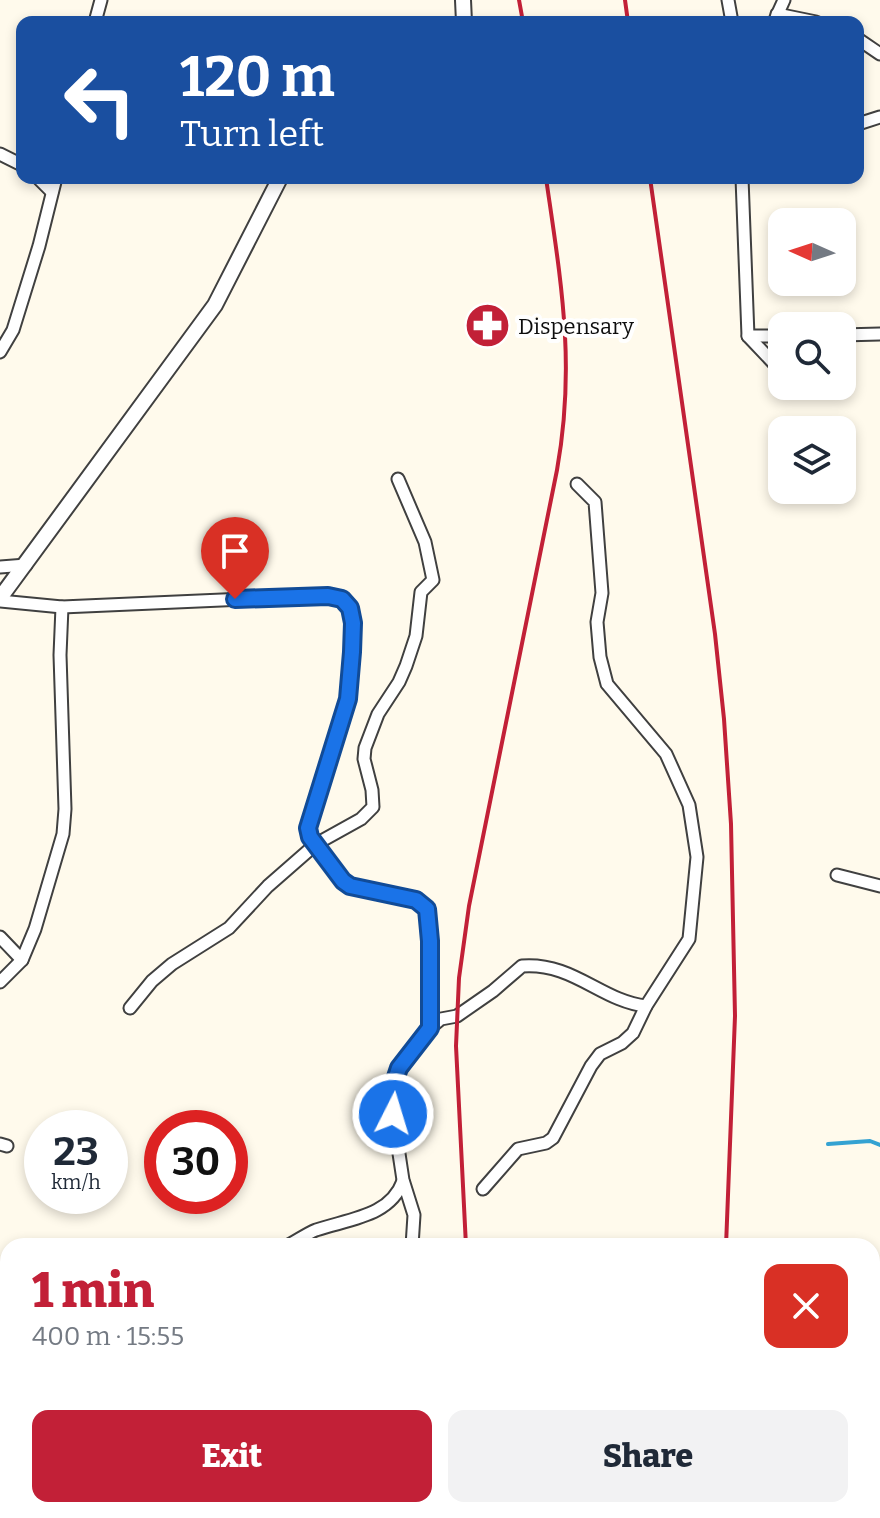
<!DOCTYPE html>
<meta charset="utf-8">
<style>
:root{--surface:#fff;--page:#f2f2f3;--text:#1f2937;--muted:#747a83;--accent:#c22037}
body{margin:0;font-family:Bitter,serif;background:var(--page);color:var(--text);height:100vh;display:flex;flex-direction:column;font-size:30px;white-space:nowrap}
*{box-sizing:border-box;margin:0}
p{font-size:26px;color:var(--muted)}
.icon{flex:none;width:44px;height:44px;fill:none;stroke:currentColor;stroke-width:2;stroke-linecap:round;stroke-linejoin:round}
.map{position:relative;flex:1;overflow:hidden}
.panel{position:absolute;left:0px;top:1238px;width:880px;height:280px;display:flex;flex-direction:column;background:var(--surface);border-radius:24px 24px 0 0;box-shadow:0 4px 12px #0003}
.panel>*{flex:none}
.banner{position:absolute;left:16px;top:16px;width:848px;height:168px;border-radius:16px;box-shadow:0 4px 12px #0003;background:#1a4fa0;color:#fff;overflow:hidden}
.needle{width:52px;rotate:273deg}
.controls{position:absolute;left:768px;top:208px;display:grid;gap:16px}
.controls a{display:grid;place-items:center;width:88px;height:88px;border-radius:16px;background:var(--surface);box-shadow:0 4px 12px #0003;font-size:40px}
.speed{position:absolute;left:24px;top:1110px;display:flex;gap:16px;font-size:40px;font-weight:700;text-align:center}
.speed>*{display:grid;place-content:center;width:104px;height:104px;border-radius:50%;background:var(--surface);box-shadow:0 4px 12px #0003;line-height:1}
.speed small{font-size:20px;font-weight:400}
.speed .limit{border:12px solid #d22;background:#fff;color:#111}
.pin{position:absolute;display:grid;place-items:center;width:68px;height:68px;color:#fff;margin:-82px -34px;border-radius:50% 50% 50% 0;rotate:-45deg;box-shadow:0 0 8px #0007}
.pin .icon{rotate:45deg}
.me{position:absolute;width:88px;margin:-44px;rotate:5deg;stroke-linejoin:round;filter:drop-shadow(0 0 6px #0008)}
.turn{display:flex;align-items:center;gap:28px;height:168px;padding:0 32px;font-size:36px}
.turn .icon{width:104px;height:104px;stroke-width:2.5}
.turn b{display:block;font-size:56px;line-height:68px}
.round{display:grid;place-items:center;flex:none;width:84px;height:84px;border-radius:16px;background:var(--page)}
.head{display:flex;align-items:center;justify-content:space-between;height:136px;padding:0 32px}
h1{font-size:48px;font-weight:800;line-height:60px;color:var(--accent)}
.button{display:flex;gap:16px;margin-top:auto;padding:16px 32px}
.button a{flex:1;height:92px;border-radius:16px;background:var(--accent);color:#fff;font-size:32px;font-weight:800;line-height:92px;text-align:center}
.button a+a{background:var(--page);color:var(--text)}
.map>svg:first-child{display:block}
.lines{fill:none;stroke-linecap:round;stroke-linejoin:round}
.stream{stroke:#34a2d2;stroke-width:4}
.minor-casing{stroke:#404040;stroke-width:15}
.tertiary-casing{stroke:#404040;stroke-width:18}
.minor{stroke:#fff;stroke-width:11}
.tertiary{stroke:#fff;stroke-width:14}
.rail{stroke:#c22037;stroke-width:4}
.route-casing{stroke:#114b97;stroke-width:20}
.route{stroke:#1a73e8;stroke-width:14}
.labels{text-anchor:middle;stroke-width:8;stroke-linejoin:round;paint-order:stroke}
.poi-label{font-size:22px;fill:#0d0d0d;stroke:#fff;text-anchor:start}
</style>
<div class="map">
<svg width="880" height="1518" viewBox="0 0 880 1518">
<rect width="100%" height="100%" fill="#fffaec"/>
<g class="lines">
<polyline class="stream" points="828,1144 870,1141 880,1145"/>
<defs>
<g id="minor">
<polyline points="728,0 732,22"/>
<polyline points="777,14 816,22"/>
<polyline points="95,22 101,0"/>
<polyline points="774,22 784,0"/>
<polyline points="858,39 880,54"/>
<polyline points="858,124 880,117"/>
<polyline points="0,154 22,165"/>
<polyline points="38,178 52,192"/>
<polyline points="742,178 748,336 782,372"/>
<polyline points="842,335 880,334"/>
<polyline points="748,336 782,336"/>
<polyline points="0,352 13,330 39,246 56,178"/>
<polyline points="799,386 803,388"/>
<polyline points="0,567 26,565"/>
<polyline points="0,601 62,607 315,596 342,599 350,608 353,623 348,699 308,828 310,837 343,881 350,886 416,900 427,909 430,941 430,1028"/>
<polyline points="837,875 880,886"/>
<polyline points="0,937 22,960"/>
<polyline points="0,982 22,960 35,929 63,834 65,809 60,655 62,607"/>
<polyline points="130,1008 152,981 172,964 229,928 268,886 316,844 361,819 373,807 372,790 364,759 365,748 378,714 399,682 406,666 416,636 421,592 433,580 425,542 398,479"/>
<polyline points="0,1144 7,1146"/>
<polyline points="483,1189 518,1149 546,1143 553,1138 591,1066 600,1054 622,1043 633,1033 646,1006 689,939 697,857 689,805 666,754 607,684 600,657 597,622 602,593 595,502 577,484"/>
<path d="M287 1246C297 1241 306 1234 316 1230 348 1219 390 1217 403 1181"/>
<path d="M412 1246 414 1215 403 1180 393 1114 396 1077 419 1039 430 1028 441 1019 457 1016 493 991 522 966C573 962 601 1001 646 1006"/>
<polyline points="46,1518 49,1510"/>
</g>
<g id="tertiary">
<polyline points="463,0 464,22"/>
<polyline points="0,598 215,305 280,178"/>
</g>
</defs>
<use href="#minor" class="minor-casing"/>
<use href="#tertiary" class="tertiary-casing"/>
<use href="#minor" class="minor"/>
<use href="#tertiary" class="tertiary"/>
<g class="rail">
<polyline points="519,0 523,22"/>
<polyline points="625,0 628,22"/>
<polyline points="650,178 715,634 724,719 731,824 735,1016 726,1246"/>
<path d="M466 1246 456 1046 459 978 469 906 557 470C576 364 561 282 546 178"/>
<polyline points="481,1510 482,1518"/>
<polyline points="704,1518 705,1510"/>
</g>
</g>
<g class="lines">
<defs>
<polyline id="route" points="235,599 328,596 342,599 350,608 353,623 352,652 348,699 308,828 310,837 343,881 350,886 416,900 427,909 430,941 430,1028 399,1068 396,1077 393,1114"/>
</defs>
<use href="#route" class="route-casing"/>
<use href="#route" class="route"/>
</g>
<defs>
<symbol id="pharmacy-disc" viewBox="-11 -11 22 22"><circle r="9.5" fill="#c22037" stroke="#fff"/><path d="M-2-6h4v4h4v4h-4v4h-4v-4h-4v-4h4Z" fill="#fff"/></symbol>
</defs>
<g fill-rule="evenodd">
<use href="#pharmacy-disc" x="462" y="300" width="51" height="51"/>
</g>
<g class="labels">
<g class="poi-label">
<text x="518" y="334">Dispensary</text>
</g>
</g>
</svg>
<div class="controls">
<a><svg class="needle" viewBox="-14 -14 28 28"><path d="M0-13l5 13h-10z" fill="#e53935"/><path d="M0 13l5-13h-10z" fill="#747a83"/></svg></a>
<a><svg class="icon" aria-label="search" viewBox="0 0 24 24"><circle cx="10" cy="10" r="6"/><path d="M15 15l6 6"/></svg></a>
<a><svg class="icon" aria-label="layers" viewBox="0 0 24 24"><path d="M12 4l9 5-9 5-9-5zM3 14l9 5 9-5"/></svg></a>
</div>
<div class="speed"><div>23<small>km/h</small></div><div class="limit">30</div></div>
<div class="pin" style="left:235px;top:599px;background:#d93025"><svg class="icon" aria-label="arrive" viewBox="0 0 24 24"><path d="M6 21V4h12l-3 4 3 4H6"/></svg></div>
<svg class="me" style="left:393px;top:1114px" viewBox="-20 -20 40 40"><circle r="17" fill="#1a73e8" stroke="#fff" stroke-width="3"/><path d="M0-11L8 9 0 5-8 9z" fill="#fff"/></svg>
<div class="banner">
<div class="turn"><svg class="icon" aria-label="left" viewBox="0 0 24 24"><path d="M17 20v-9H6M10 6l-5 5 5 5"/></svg><div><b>120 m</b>Turn left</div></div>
</div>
<section class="panel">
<div class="head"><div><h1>1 min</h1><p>400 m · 15:55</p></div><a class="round" style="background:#d93025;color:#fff"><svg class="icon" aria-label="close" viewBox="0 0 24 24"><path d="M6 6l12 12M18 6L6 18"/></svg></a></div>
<div class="button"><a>Exit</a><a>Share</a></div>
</section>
</div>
